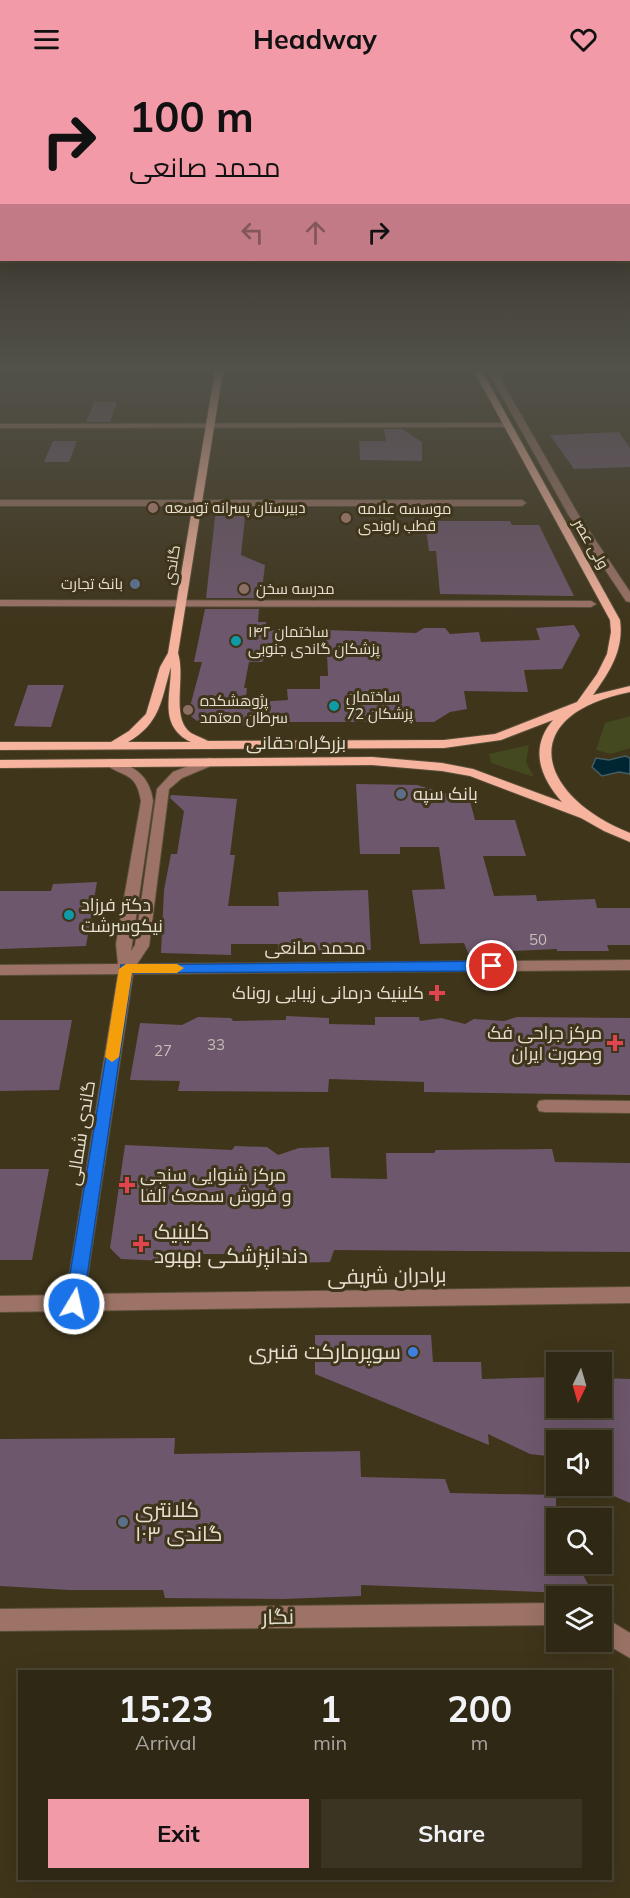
<!DOCTYPE html>
<meta charset="utf-8">
<style>
:root{--surface:#2f2814;--page:#3b3422;--text:#f1f3f6;--muted:#a7a6a0;--line:#4a4434;--accent:#f39aa8}
body{margin:0;font-family:Mulish,Cairo,sans-serif;background:var(--page);color:var(--text);height:100vh;display:flex;flex-direction:column;font-size:22px;white-space:nowrap}
*{box-sizing:border-box;margin:0}
p{font-size:20px;color:var(--muted)}
.icon{flex:none;width:33px;height:33px;fill:none;stroke:currentColor;stroke-width:2;stroke-linecap:round;stroke-linejoin:round}
.map{position:relative;flex:1;overflow:hidden}
.drawer{position:absolute;left:18px;top:1592px;width:594px;height:210px;display:flex;flex-direction:column;background:var(--surface);border-radius:0px;box-shadow:0 6px 24px #0002,0 0 0 2px var(--line)}
.drawer>*{flex:none}
.banner{position:absolute;left:0px;top:0px;width:630px;height:183px;box-shadow:0 6px 24px #0002,0 0 0 2px var(--line);background:#f39aa8;color:#111;overflow:hidden}
.needle{width:39px;rotate:185deg}
.fabs{position:absolute;left:546px;top:1274px;display:grid;gap:12px}
.fabs a{display:grid;place-items:center;width:66px;height:66px;border-radius:0px;background:var(--surface);box-shadow:0 6px 24px #0002,0 0 0 2px var(--line);font-size:30px}
.pin{position:absolute;display:grid;place-items:center;width:51px;height:51px;color:#fff;margin:-26px;border:3px solid #fff;border-radius:50%;box-shadow:0 2px 6px #0007}
.me{position:absolute;width:66px;margin:-33px;rotate:9deg;stroke-linejoin:round;filter:drop-shadow(0 0 4px #0008)}
.turn{display:flex;align-items:center;gap:21px;height:126px;padding:0 30px;font-size:27px}
.turn .icon{width:78px;height:78px;stroke-width:2.5}
.turn b{display:block;font-size:42px;line-height:51px}
.lanes{display:flex;align-items:center;height:57px;padding:0 30px;background:#0003;justify-content:center;gap:30px;direction:ltr}
.lanes .off{opacity:.35}
.eta{display:flex;justify-content:space-evenly;align-items:center;height:102px;text-align:center}
.eta b{font-size:36px;font-weight:700;line-height:42px}
.button{display:flex;gap:12px;margin-top:auto;padding:12px 30px}
.button a{flex:1;height:69px;border-radius:0px;background:var(--accent);color:#111;font-size:24px;font-weight:700;line-height:69px;text-align:center}
.button a+a{background:var(--page);color:var(--text)}
header{display:flex;justify-content:space-between;align-items:center;height:78px;padding:0 30px;background:var(--accent);color:#111;font-size:27px;font-weight:700}
.map>svg:first-child{display:block}
.green{fill:#444920}
.water{fill:#002634;stroke:#455e63;stroke-width:1.5}
.building{fill:#6d576c}
.lines{fill:none;stroke-linecap:round;stroke-linejoin:round}
.minor-casing{stroke:#5a5038;stroke-width:2}
.major-casing{stroke:#5a5038;stroke-width:2}
.minor{fill:#9c7366;fill-rule:evenodd}
.major{fill:#f6b49e;fill-rule:evenodd}
.route{fill:#1a73e8;stroke:#114b97;stroke-width:1.5}
.slow{fill:#f59e0b}
.education-dot{fill:#8d6e63;stroke:#3f351b;stroke-width:2}
.service-dot{fill:#5c6f8a;stroke:#3f351b;stroke-width:2}
.culture-dot{fill:#0f9aa8;stroke:#3f351b;stroke-width:2}
.health-dot{fill:#e0444e;stroke:#3f351b;stroke-width:2}
.shop-dot{fill:#3f7fe0;stroke:#3f351b;stroke-width:2}
.labels{text-anchor:middle;stroke-width:6;stroke-linejoin:round;paint-order:stroke}
.far-poi-label{font-size:15px;fill:#e7e0d1;stroke:#3f351b;text-anchor:start}
.far-street-label{font-size:15px;fill:#e7e0d1;stroke:#3f351b}
.number-label{font-size:15px;fill:#c8beb8}
.street-label{font-size:18px;fill:#e7e0d1;stroke:#3f351b}
.poi-label{font-size:18px;fill:#e7e0d1;stroke:#3f351b;text-anchor:start}
.near-poi-label{font-size:21px;fill:#e7e0d1;stroke:#3f351b;text-anchor:start}
.near-street-label{font-size:21px;fill:#e7e0d1;stroke:#3f351b}
</style>
<header><svg class="icon" aria-label="menu" viewBox="0 0 24 24"><path d="M4 6h16M4 12h16M4 18h16"/></svg>Headway<svg class="icon" aria-label="heart" viewBox="0 0 24 24"><path d="M12 20l-8-8c-3-5 5-10 8-4 3-6 11-1 8 4z"/></svg></header>
<div class="map">
<svg width="630" height="1820" viewBox="0 0 630 1820">
<rect width="100%" height="100%" fill="#3f351b"/>
<g class="green">
<polygon points="630,638 630,670 611,676 596,672 605,645"/>
<polygon points="529,667 526,684 534,699 491,685 489,676"/>
</g>
<polygon class="water" points="625,678 630,680 630,696 619,694 602,698 592,689 596,680 609,682"/>
<g class="building">
<polygon points="94,324 117,324 110,344 86,344"/>
<polygon points="384,351 402,351 422,364 422,383 360,382 359,363 386,363"/>
<polygon points="619,354 630,370 630,389 574,391 550,357"/>
<polygon points="53,363 77,363 69,384 44,384"/>
<polygon points="216,430 246,430 241,477 265,487 261,520 206,520"/>
<polygon points="425,443 510,443 512,447 539,447 574,518 440,516 436,473 429,473"/>
<polygon points="205,531 259,531 258,544 266,544 267,553 275,552 271,571 262,584 249,584 244,610 247,610 245,625 288,622 287,611 320,611 320,598 328,598 326,552 416,555 424,550 445,550 450,556 479,554 481,564 540,562 536,550 574,547 580,557 562,591 524,592 528,614 464,613 467,631 450,634 434,644 288,644 289,648 235,647 237,643 197,643 188,636 202,584 194,584"/>
<polygon points="28,607 64,607 51,649 14,648"/>
<polygon points="356,706 417,707 470,723 475,742 515,742 526,778 483,778 494,818 536,817 537,823 595,821 597,830 630,830 630,867 607,867 609,873 557,873 557,871 468,875 464,865 420,866 412,812 445,811 439,769 400,769 400,776 360,776"/>
<polygon points="171,717 237,721 230,777 235,777 228,828 279,828 278,814 368,812 371,872 278,873 278,866 231,866 231,877 161,875 164,812 171,776 177,776 184,733 170,720"/>
<polygon points="97,804 86,868 0,871 0,813 51,813 53,806"/>
<polygon points="286,938 329,940 329,946 375,947 375,939 419,939 420,943 441,940 465,946 474,941 504,943 517,939 630,940 630,1017 424,1014 424,1004 329,1001 328,1014 178,1013 180,1003 130,1002 140,945 182,947 198,939 231,940 233,943 286,942"/>
<polygon points="0,942 72,942 59,1012 0,1013"/>
<polygon points="125,1067 232,1072 235,1068 267,1069 278,1077 299,1070 329,1069 331,1100 387,1101 386,1075 434,1075 436,1072 552,1071 555,1084 630,1085 630,1174 334,1172 330,1184 290,1185 276,1176 165,1176 165,1183 121,1181 110,1170"/>
<polygon points="0,1091 49,1091 32,1182 0,1182"/>
<polygon points="315,1257 431,1257 433,1284 481,1284 482,1301 556,1299 556,1329 602,1329 602,1300 630,1301 630,1425 602,1413 602,1362 556,1362 556,1379 530,1376 488,1356 489,1367 315,1296"/>
<polygon points="175,1360 174,1376 360,1373 361,1399 445,1401 450,1415 556,1417 556,1485 577,1485 593,1516 361,1507 361,1518 283,1521 165,1520 163,1512 69,1512 0,1508 0,1361"/>
</g>
<g class="lines">
<defs>
<g id="minor">
<polygon points="488,293 496,293 578,436 630,514 630,524 626,523 568,436"/>
<polygon points="509,345 509,349 506,349 0,350 0,346"/>
<polygon points="0,422 522,422 526,425 522,428 0,428"/>
<polygon points="0,522 591,523 596,526 591,529 0,528"/>
<path d="M209 680 213 681V687L182 700 169 711 149 868 137 886 630 882V892L133 896 85 1216 630 1209V1225L0 1234V1218L66 1217 118 896 0 897V887L118 886 116 866 141 723C136 692 122 700 104 685L110 681 114 682C136 689 150 699 153 723L131 873 135 867 157 711 173 694Z"/>
<polygon points="545,1022 630,1023 630,1035 545,1034 539,1033 537,1028 539,1023"/>
<polygon points="556,1525 556,1547 0,1553 0,1531"/>
<polygon points="602,1538 630,1555 630,1580 601,1563"/>
</g>
<path id="major" d="M215 293H223L178 575C186 600 170 640 191 655 196 658 203 660 208 663L444 662 495 656 577 624 597 596 607 576 611 554 610 542 474 293H482L620 542C624 572 610 593 593 617L630 608V614C514 637 537 718 630 755V764L604 753 581 740 470 698 442 693 372 687 0 690V682L372 679 442 685 473 691 562 724C540 699 529 670 553 642L501 662 444 670 0 672V664H111L129 653 146 636 160 589 168 575ZM171 589C171 618 158 648 191 664H128C161 645 161 622 171 589Z"/>
</defs>
<use href="#minor" class="minor-casing"/>
<use href="#major" class="major-casing"/>
<use href="#minor" class="minor"/>
<use href="#major" class="major"/>
</g>
<linearGradient id="sky" x2="0" y2="1"><stop stop-color="#231d0f"/><stop offset="0.53" stop-color="#52514a"/><stop offset="1" stop-color="#52514a" stop-opacity="0"/></linearGradient>
<rect width="630" height="548" fill="url(#sky)"/>
<polygon class="route" points="492,883 499,888 492,893 132,895 83,1226 80,1231 74,1233 68,1231 65,1226 121,887"/>
<polygon class="slow" points="126,886 177,886 184,890 177,895 132,895 119,979 112,984 105,979 119,891"/>
<g class="education-dot">
<circle cx="153" cy="430" r="6"/>
<circle cx="346" cy="440" r="6"/>
<circle cx="244" cy="511" r="6"/>
<circle cx="188" cy="632" r="6"/>
</g>
<g class="service-dot">
<circle cx="135" cy="506" r="6"/>
<circle cx="401" cy="716" r="6"/>
<circle cx="123" cy="1444" r="6"/>
</g>
<g class="culture-dot">
<circle cx="236" cy="563" r="6"/>
<circle cx="334" cy="628" r="6"/>
<circle cx="69" cy="837" r="6"/>
</g>
<g class="health-dot">
<path d="M434 906h6v6h6v6h-6v6h-6v-6h-6v-6h6z"/>
<path d="M612 956h6v6h6v6h-6v6h-6v-6h-6v-6h6z"/>
<path d="M124 1098h6v6h6v6h-6v6h-6v-6h-6v-6h6z"/>
<path d="M138 1157h6v6h6v6h-6v6h-6v-6h-6v-6h6z"/>
</g>
<circle class="shop-dot" cx="413" cy="1274" r="6"/>
<g class="labels">
<g class="far-poi-label">
<text x="165" y="435">دبیرستان پسرانه توسعه</text>
<text x="358" y="436">موسسه علامه<tspan x="358" dy="17">قطب راوندی</tspan></text>
<text x="123" y="511" text-anchor="end">بانک تجارت</text>
<text x="256" y="516">مدرسه سخن</text>
<text x="248" y="559">ساختمان ۱۴۲<tspan x="248" dy="17">پزشکان گاندی جنوبی</tspan></text>
<text x="346" y="624">ساختمان<tspan x="346" dy="17">پزشکان 72</tspan></text>
<text x="200" y="628">پژوهشکده<tspan x="200" dy="17">سرطان معتمد</tspan></text>
</g>
<g class="far-street-label">
<text transform="translate(591 466) rotate(60)" y="5">ولی عصر</text>
<text transform="translate(172 487) rotate(-81)" y="5">گاندی</text>
</g>
<g class="number-label">
<text x="538" y="867">50</text>
<text x="216" y="972">33</text>
<text x="163" y="978">27</text>
</g>
<g class="street-label">
<text x="296" y="671">بزرگراه حقانی</text>
<text x="315" y="876">محمد صانعی</text>
<text transform="translate(81 1055) rotate(-81)" y="6">گاندی شمالی</text>
</g>
<g class="poi-label">
<text x="413" y="722">بانک سپه</text>
<text x="81" y="833">دکتر فرزاد<tspan x="81" dy="21">نیکوسرشت</tspan></text>
<text x="424" y="921" text-anchor="end">کلینیک درمانی زیبایی روناک</text>
<text x="602" y="961" text-anchor="end">مرکز جراحی فک<tspan x="602" dy="21">وصورت ایران</tspan></text>
<text x="140" y="1103">مرکز شنوایی سنجی<tspan x="140" dy="21">و فروش سمعک آلفا</tspan></text>
</g>
<g class="near-poi-label">
<text x="154" y="1161">کلینیک<tspan x="154" dy="24">دندانپزشکی بهبود</tspan></text>
<text x="401" y="1281" text-anchor="end">سوپرمارکت قنبری</text>
<text x="135" y="1439">کلانتری<tspan x="135" dy="24">۱۰۳ گاندی</tspan></text>
</g>
<g class="near-street-label">
<text transform="translate(387 1198) rotate(-1)" y="7">برادران شریفی</text>
<text transform="translate(278 1539) rotate(-1)" y="7">نگار</text>
</g>
</g>
</svg>
<div class="fabs">
<a><svg class="needle" viewBox="-14 -14 28 28"><path d="M0-13l5 13h-10z" fill="#e53935"/><path d="M0 13l5-13h-10z" fill="#a7a6a0"/></svg></a>
<a><svg class="icon" aria-label="sound" viewBox="0 0 24 24"><path d="M4 9h4l5-4v14l-5-4H4zM17 9q2 3 0 6"/></svg></a>
<a><svg class="icon" aria-label="search" viewBox="0 0 24 24"><circle cx="10" cy="10" r="6"/><path d="M15 15l6 6"/></svg></a>
<a><svg class="icon" aria-label="layers" viewBox="0 0 24 24"><path d="M12 4l9 5-9 5-9-5zM3 14l9 5 9-5"/></svg></a>
</div>
<div class="pin" style="left:492px;top:888px;background:#d93025"><svg class="icon" aria-label="arrive" viewBox="0 0 24 24"><path d="M6 21V4h12l-3 4 3 4H6"/></svg></div>
<svg class="me" style="left:74px;top:1226px" viewBox="-20 -20 40 40"><circle r="17" fill="#1a73e8" stroke="#fff" stroke-width="3"/><path d="M0-11L8 9 0 5-8 9z" fill="#fff"/></svg>
<div class="banner">
<div class="turn"><svg class="icon" aria-label="right" viewBox="0 0 24 24"><path d="M7 20v-9h11M14 6l5 5-5 5"/></svg><div><b>100 m</b>محمد صانعی</div></div>
<div class="lanes"><svg class="icon off" aria-label="left" viewBox="0 0 24 24"><path d="M17 20v-9H6M10 6l-5 5 5 5"/></svg><svg class="icon off" aria-label="ahead" viewBox="0 0 24 24"><path d="M12 20V5M6 11l6-6 6 6"/></svg><svg class="icon" aria-label="right" viewBox="0 0 24 24"><path d="M7 20v-9h11M14 6l5 5-5 5"/></svg></div>
</div>
<section class="drawer">
<div class="eta">
<div><b>15:23</b><p>Arrival</p></div>
<div><b>1</b><p>min</p></div>
<div><b>200</b><p>m</p></div>
</div>
<div class="button"><a>Exit</a><a>Share</a></div>
</section>
</div>
